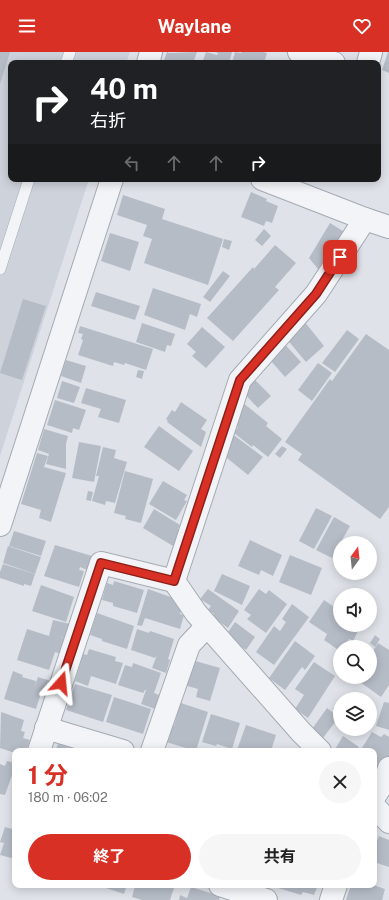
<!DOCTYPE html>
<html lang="ja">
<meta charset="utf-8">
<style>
:root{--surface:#fff;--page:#f6f6f6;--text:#222;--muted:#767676;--accent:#d93025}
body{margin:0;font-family:"Public Sans","Noto Sans JP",sans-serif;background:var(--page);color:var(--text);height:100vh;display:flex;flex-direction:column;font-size:15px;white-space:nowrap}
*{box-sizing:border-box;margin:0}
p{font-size:13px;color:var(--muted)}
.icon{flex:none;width:22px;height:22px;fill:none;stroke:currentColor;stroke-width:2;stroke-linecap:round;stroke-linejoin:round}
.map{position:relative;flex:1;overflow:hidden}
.sheet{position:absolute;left:12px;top:696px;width:365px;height:140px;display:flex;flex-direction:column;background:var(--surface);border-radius:8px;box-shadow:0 2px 10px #0003}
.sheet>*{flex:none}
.hud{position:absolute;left:8px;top:8px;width:373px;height:122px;border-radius:8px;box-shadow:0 2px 10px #0003;background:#202124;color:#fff;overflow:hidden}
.needle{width:26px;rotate:15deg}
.controls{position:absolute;left:333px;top:484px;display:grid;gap:8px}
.controls a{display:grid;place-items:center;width:44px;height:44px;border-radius:50%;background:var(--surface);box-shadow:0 2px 10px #0003;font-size:20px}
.pin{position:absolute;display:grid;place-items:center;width:34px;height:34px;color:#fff;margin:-17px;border-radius:8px;box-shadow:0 2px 6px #0006}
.me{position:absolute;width:44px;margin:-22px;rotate:18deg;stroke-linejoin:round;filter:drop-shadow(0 0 3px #0008)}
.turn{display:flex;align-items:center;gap:14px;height:84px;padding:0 16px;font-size:18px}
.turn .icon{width:52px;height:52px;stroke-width:2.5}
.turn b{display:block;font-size:28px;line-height:34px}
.lanes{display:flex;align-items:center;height:38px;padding:0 16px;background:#0003;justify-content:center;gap:20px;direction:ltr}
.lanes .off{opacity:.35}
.round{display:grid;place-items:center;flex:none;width:42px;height:42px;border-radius:21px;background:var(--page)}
.overview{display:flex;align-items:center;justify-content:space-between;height:68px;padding:0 16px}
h1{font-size:24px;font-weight:700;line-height:30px;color:var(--accent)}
.action{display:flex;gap:8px;margin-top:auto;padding:8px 16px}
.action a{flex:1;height:46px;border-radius:24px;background:var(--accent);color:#fff;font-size:16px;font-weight:700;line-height:46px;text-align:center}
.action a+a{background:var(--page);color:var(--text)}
header{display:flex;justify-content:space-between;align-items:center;height:52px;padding:0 16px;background:var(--accent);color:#fff;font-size:18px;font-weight:700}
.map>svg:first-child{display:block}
.built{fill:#cdd2db}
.building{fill:#b6bcc6}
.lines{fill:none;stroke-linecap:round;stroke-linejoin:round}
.service-casing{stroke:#a4aab3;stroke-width:12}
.minor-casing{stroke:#a4aab3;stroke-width:24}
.service{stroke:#f2f4f7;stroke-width:11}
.minor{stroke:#f2f4f7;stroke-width:22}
.route-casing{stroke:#8d1f18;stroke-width:10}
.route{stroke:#d93025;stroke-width:7}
</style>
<header><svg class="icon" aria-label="menu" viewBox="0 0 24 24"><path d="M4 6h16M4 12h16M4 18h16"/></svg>Waylane<svg class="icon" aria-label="heart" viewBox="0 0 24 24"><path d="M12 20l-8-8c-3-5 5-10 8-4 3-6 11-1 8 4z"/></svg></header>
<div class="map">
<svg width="389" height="848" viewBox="0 0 389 848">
<rect width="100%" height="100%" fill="#dfe3e9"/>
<polygon class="built" points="0,0 130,0 126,11 11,11 11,127 89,127 0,404"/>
<g class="building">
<polygon points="0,0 10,0 0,32"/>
<polygon points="167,0 169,1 197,0 193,11 163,11"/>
<polygon points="206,0 217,3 218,1 215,0 232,0 229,11 202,11"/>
<polygon points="235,0 241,1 242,0 263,0 267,1 264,11 232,11"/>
<polygon points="388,0 389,0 389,21 382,18"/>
<polygon points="251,140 267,147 266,149 278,154 272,171 266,169 264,174 241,165"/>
<polygon points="123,143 165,157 162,167 223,187 208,233 144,211 152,187 143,184 147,173 117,163"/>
<polygon points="330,171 346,181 322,222 309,206"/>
<polygon points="264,177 271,184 262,194 255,188"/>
<polygon points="110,181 139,190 130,219 101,209"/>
<polygon points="224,187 232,189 229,198 222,195"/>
<polygon points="275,193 296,211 275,235 279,238 233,289 207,266 253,215 254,217"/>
<polygon points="223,219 230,224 210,250 203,245"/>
<polygon points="153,236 201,252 197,265 190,262 185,278 144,263"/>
<polygon points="96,240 140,254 135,268 91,254"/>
<polygon points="23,247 46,254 22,328 0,321"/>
<polygon points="304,269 324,294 306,310 285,285"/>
<polygon points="142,271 175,282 171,294 167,293 165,300 136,290"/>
<polygon points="80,274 153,297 146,318 125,311 124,313 114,310 113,314 78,303 83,288 81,287 83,282 78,281"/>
<polygon points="202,275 225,295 206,316 192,304 196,300 187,292"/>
<polygon points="347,278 359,287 335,320 322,311"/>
<polygon points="366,282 389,298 389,455 380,467 298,408 302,402 285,390 330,327 332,329"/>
<polygon points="280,287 301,310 285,325 264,301"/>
<polygon points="66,308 86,314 81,331 61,324"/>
<polygon points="318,311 332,321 312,349 298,338"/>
<polygon points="138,318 144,319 142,327 136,325"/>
<polygon points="251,324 271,344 258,356 239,336"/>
<polygon points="62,329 80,335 74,351 57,346"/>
<polygon points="86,336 126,348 119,371 98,365 101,357 81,351"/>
<polygon points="55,348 86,358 79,378 73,376 72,381 47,373"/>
<polygon points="181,350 207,368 201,377 206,380 201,395 167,370 168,369 166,367 172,358 175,360"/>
<polygon points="242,350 268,371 266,374 282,387 268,405 253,393 252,395 234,381 238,375 228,368"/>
<polygon points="159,374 193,399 179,419 144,395"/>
<polygon points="44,377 68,384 66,392 66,417 46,412 49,402 38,398"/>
<polygon points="231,381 263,405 248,423 217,398"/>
<polygon points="79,390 101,394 94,430 72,426"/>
<polygon points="282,394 287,397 280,406 275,402"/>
<polygon points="103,395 116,398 114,406 127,410 115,451 106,449 105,453 92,449 99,424 96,424"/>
<polygon points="37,401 48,404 44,415 66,421 51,470 39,466 41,458 21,452"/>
<polygon points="125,419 153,427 141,471 125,467 126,464 114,461"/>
<polygon points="163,429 187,443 184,448 187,449 176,468 149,452"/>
<polygon points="88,439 93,440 91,449 86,448"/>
<polygon points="316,456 332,464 314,497 299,489"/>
<polygon points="154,457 180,473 178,477 182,479 173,494 143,476"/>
<polygon points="334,465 350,474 332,506 316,498"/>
<polygon points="14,479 46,489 41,504 9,494"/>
<polygon points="250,488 282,503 273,524 261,518 259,523 238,514"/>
<polygon points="55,493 92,504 87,518 80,515 79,518 84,519 79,535 44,524"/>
<polygon points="8,494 41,505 35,522 3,511"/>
<polygon points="290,503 322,516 311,543 279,530"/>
<polygon points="3,512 35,522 31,534 24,532 24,534 0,526 0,520"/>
<polygon points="222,522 250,534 242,553 214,539"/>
<polygon points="114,529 144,538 137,561 113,554 113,551 102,548 107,531 113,533"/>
<polygon points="41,533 74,545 66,570 32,559"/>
<polygon points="148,537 179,548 177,553 182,555 180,562 184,563 180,577 145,566 142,574 137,573"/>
<polygon points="208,537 239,559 228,576 213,565 214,562 208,558 211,554 200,547"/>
<polygon points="259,537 266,542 269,538 287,552 266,581 247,567 251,563 244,558"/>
<polygon points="324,548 340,559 340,573 357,573 360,575 353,589 349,587 344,595 340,595 340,599 324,588 327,582 309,570"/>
<polygon points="292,552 309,565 274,613 256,600 274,574 280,579 286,570 282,567"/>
<polygon points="97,561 134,574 127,597 102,589 102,587 90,583"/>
<polygon points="53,568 70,572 66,587 57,584 65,587 61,602 55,600 49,618 17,608 27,577 49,584"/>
<polygon points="235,570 255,585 246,598 226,583"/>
<polygon points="137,577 149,581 150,579 174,587 168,607 170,608 166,621 152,616 157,603 155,606 131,598"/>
<polygon points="375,583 380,587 375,595 370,591"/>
<polygon points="295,589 315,604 305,618 302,615 285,638 269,626"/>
<polygon points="378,591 389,598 389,633 381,645 353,625 370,625 370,604"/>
<polygon points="89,597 116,605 115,609 123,611 116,632 91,624 88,634 75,629 83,602 87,603"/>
<polygon points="192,608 220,616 210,649 196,645 198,637 184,633"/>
<polygon points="314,610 335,624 308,666 295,657 304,643 295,637"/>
<polygon points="133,611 161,621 154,641 159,643 155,657 141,652 146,638 145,638 143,641 118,633 125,613 132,615"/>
<polygon points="13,619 23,623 22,625 36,629 34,636 38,625 51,629 47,640 42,638 36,657 4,647"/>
<polygon points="75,632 112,643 103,670 66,658"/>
<polygon points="114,645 151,657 143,682 106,670"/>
<polygon points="340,648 340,662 333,657"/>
<polygon points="178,650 208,660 196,699 166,690 171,673 174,674 178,659 176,658"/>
<polygon points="384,650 389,651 389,678 376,674"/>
<polygon points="327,656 339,665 323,686 312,677"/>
<polygon points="1,660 24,668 21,679 25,680 23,686 30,688 26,699 15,699 15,701 0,696"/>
<polygon points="211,662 240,671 232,697 217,692 216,694 202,690"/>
<polygon points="246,673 276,683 271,699 241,699 237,698"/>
<polygon points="372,680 381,685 384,682 389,685 389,705 379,721 374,736 374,699 360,699"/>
<polygon points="343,684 359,695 356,699 334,699"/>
<polygon points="58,692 70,696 71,692 92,699 50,699 51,695 56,697"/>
<polygon points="7,709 15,711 15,724 12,723 5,743 0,742 0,712 5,714"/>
<polygon points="5,775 15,778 15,807 0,803 4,791 0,790"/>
<polygon points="379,784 389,788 389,815 374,810 374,788 377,789"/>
<polygon points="97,833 127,833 124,842"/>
<polygon points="131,833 175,833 170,848 142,848 132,845 135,834"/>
<polygon points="276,833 318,833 314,843 303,840 301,843 275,835"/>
<polygon points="351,833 373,833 385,837 382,848 346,848"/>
<polygon points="191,835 220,844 219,848 179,848 180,843 187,846"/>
</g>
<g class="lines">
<defs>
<g id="service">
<polyline points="66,11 70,0"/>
<polyline points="0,217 29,127"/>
</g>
<g id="minor">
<polyline points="299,0 334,11"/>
<polyline points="148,11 151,0"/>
<polyline points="368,11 371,0"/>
<polyline points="262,127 365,167 389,175"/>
<polyline points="0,473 112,127"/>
<polyline points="46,676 123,699"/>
<polyline points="39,699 101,511 174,529"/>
<polyline points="152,699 189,593 207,574"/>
<polyline points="320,699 301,680 196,561 174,529 240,328 316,242 365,167"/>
<polyline points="374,745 385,729 389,716"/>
<polyline points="374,754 389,770"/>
<polyline points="220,833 266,848"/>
<polyline points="331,848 336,833"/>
</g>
</defs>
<use href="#service" class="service-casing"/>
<use href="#minor" class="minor-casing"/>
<use href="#service" class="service"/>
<use href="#minor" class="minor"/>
</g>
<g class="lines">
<defs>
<polyline id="route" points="61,631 101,511 174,529 240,328 316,242 340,205"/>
</defs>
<use href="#route" class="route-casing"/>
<use href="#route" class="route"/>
</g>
</svg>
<div class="controls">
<a><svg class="needle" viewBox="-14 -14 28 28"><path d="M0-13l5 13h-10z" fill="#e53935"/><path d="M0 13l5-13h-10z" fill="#767676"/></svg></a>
<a><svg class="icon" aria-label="sound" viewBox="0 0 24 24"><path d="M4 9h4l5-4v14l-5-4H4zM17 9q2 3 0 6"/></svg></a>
<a><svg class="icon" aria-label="search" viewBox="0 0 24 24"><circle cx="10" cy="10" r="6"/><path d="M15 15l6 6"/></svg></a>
<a><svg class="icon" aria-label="layers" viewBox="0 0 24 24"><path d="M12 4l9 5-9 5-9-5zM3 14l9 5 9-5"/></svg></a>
</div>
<div class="pin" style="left:340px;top:205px;background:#d93025"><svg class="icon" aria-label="arrive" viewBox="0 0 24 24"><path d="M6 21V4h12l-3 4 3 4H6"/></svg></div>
<svg class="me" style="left:61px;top:631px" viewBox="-20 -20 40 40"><path d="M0-17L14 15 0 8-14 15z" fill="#d93025" stroke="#fff" stroke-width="4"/></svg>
<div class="hud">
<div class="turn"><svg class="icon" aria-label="right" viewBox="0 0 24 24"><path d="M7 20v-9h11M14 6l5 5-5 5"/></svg><div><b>40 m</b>右折</div></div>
<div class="lanes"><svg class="icon off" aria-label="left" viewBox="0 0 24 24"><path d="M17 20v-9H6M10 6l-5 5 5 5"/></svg><svg class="icon off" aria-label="ahead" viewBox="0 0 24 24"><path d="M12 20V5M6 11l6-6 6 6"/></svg><svg class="icon off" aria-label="ahead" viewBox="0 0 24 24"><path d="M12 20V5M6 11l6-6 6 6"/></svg><svg class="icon" aria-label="right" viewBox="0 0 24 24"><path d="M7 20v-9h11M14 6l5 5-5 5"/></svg></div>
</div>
<section class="sheet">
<div class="overview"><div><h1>1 分</h1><p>180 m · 06:02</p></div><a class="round"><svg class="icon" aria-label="close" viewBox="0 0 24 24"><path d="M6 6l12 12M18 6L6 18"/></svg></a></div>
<div class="action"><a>終了</a><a>共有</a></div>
</section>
</div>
